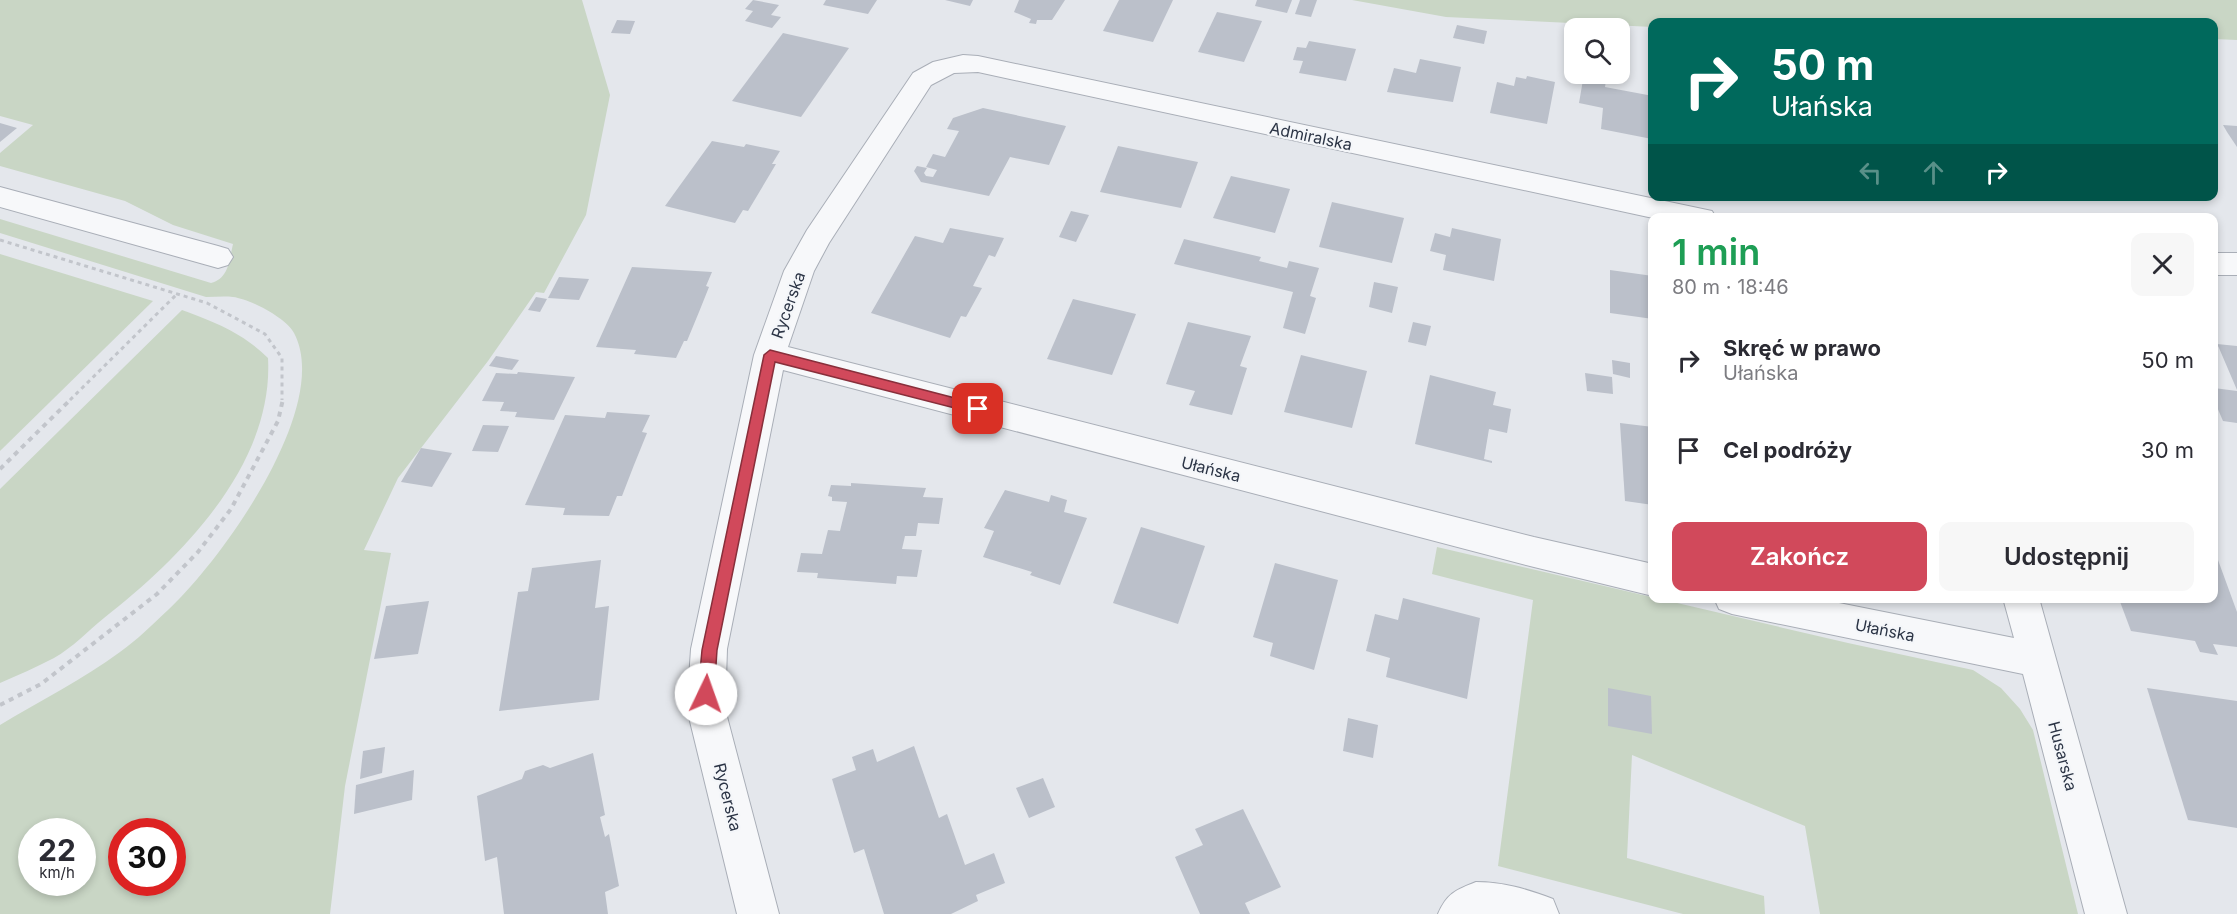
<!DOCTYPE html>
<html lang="pl">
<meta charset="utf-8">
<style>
:root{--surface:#fff;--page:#f7f7f7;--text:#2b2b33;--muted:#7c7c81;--accent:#d1495b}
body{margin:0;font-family:Inter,sans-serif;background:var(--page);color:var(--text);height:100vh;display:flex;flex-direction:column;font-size:22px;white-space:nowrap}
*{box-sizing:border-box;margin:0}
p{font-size:20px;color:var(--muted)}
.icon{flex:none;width:33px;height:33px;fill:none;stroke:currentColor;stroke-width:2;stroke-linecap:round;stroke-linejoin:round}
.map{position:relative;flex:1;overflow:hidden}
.side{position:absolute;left:1648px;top:213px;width:570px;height:390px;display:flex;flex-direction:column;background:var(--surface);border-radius:12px;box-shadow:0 3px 9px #0003}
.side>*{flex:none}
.banner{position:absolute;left:1648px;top:18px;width:570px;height:183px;border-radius:12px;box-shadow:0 3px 9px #0003;background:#00695c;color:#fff;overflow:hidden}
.tools{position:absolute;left:1564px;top:18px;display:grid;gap:12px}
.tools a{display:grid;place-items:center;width:66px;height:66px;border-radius:12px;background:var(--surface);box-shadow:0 3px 9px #0003;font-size:30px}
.speed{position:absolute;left:18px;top:818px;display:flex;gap:12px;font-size:30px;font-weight:700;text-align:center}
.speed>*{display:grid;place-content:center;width:78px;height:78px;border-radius:50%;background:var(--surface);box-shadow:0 3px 9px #0003;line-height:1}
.speed small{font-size:15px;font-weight:400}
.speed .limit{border:9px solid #d22;background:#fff;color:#111}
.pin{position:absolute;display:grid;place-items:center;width:51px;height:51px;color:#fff;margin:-26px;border-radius:12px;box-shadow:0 3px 9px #0006}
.me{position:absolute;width:66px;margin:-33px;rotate:3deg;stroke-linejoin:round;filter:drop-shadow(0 0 4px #0008)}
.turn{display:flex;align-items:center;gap:21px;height:126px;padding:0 24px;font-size:27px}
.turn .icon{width:78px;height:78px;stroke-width:2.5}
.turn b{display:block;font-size:42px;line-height:51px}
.lanes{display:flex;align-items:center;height:57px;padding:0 24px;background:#0003;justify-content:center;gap:30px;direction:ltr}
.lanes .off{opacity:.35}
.round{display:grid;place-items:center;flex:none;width:63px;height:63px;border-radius:12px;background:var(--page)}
.headline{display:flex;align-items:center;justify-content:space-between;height:102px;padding:0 24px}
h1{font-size:36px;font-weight:600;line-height:45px;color:#1e9e55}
.cta{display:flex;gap:12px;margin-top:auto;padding:12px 24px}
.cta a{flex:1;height:69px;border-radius:12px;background:var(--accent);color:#fff;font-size:24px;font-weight:600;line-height:69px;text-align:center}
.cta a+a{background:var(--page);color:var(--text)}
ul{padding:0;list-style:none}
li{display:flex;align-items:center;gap:18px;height:90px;padding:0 24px}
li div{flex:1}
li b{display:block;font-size:22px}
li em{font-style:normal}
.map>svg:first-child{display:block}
.green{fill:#c9d6c5;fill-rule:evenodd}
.building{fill:#bbc0ca}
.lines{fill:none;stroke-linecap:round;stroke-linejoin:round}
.street-casing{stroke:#a9aeb7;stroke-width:2}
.path-far1{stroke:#c2c5cb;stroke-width:3;stroke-dasharray:4 4;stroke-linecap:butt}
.path{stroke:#c2c5cb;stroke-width:4;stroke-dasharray:5 5;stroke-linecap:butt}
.street{fill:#f7f8fa;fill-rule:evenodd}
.route{fill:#d1495b;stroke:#882f3b;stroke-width:1.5}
.labels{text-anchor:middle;stroke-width:4.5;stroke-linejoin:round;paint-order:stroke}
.street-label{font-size:16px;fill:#2b3445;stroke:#f4f6f9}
</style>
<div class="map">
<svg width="2237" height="914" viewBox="0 0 2237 914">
<rect width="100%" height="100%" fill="#e4e7ec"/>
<g class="green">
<path d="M0 0H582L610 95 586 215 544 293 536 292 488 361 398 478 364 550 391 553 345 786 330 914H0V725C40 701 83 679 120 652 137 640 153 624 168 610 221 561 333 406 294 333 286 318 250 299 233 297 224 296 215 297 206 297L0 233V219L211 283C229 278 229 261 233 244L173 225 125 201 0 166V153L33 125 0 116ZM32 831H82V882H32ZM122 831H172V882H122Z"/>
<polygon points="1352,0 2237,0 2237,40 2214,39 2214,22 1653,22 1653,27 1446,17"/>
<polygon points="0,254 153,301 0,451"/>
<path d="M182 310C217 323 241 332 268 358 274 464 182 557 104 618 88 631 72 648 54 658 37 667 18 675 0 683V489Z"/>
<polygon points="1437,547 1848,643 1973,670 2001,688 2020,709 2033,730 2078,914 1820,914 1805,826 1632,755 1627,858 1764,896 1765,914 1683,914 1498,866 1533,600 1432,574"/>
</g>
<g class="building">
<polygon points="753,0 779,5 771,15 781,17 772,28 745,21 753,11 745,9"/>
<polygon points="826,0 877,0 868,14 823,5"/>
<polygon points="945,0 973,0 970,6"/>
<polygon points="1019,0 1065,0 1052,20 1037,20 1036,24 1029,23 1031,19 1014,12"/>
<polygon points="1119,0 1173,0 1153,42 1103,31"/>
<polygon points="1257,0 1292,0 1287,13 1255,6"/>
<polygon points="1300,0 1317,0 1311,17 1295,14"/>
<polygon points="1217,12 1262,21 1244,62 1198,52"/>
<polygon points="617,20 635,21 630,34 611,33"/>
<polygon points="1457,25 1487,31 1484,44 1453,38"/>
<polygon points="783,33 849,48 801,117 732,101"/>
<polygon points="1309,41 1356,49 1346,81 1299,73 1303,61 1293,60 1297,47 1306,48"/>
<polygon points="1420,59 1461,67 1453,102 1387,92 1394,68 1416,73"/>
<polygon points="1584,74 1607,74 1605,87 1653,96 1652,139 1601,129 1603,108 1579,103"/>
<polygon points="1527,76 1555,82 1547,124 1490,113 1497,82 1514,86 1516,77 1526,79"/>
<polygon points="983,108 1066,126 1049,165 1010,157 989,196 921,182 914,171 917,166 927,168 924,173 926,176 933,177 937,170 926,167 933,154 945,157 959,131 947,129 953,118"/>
<polygon points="0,123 17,128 0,142"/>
<polygon points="2223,125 2237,126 2237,147 2227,132"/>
<polygon points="712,141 744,147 746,144 780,151 772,164 776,164 748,211 743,210 735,223 665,206"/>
<polygon points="1118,146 1198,162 1181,208 1100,192"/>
<polygon points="1231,176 1290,189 1275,233 1213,218"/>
<polygon points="1332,202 1404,218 1392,263 1319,247"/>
<polygon points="1071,211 1089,215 1076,242 1059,237"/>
<polygon points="950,228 1004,238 995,257 989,255 973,286 982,288 966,317 961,316 950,338 871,313 915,236 943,243"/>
<polygon points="1452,228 1501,239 1494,281 1443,270 1446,255 1430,251 1435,233 1450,237"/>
<polygon points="1184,239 1261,257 1259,261 1287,268 1289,261 1319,268 1310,296 1316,298 1305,334 1283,328 1293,292 1174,264"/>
<polygon points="632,267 712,272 706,286 709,287 699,312 687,341 684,341 676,358 634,354 636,350 596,347"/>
<polygon points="1610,270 1653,276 1653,319 1610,313"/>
<polygon points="559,277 589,279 579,300 548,298"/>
<polygon points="1374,282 1398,287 1392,313 1369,307"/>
<polygon points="536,297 547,299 540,312 528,310"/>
<polygon points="1073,299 1136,314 1112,375 1047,359"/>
<polygon points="1188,322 1251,336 1240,366 1247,368 1232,415 1189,405 1195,391 1166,384"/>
<polygon points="1413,322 1431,326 1426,346 1408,342"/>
<polygon points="2217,344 2237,346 2237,390 2219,348"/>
<polygon points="1301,355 1367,371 1352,428 1284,412"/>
<polygon points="496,356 519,360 512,370 489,366"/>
<polygon points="1612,360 1630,363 1630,378 1613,374"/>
<polygon points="518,372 575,377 554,420 515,417 517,412 500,411 504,402 482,401 496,373 517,374"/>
<polygon points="1585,373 1612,377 1613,394 1587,391"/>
<polygon points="1430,375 1496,392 1493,405 1511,409 1507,433 1489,429 1484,459 1492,461 1492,463 1415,444"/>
<polygon points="2214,388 2237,391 2237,423 2223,421 2214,400"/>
<polygon points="607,412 650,415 642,432 647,433 634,465 622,496 617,496 609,516 563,515 565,508 525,505 565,415 605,418"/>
<polygon points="1620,423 1653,427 1653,505 1625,501"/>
<polygon points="483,425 509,426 498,452 472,451"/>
<polygon points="421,448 452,453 432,487 401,482"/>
<polygon points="851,483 926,488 923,497 943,498 939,524 918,523 916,536 905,536 902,549 922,550 917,577 897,576 896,584 817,578 818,573 797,572 801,553 822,554 828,530 840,531 847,502 832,501 832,497 828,496 831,485 851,486"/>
<polygon points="1005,490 1049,502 1051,495 1067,500 1064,512 1087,518 1060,585 1030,575 1032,572 983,557 994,531 984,528"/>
<polygon points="1141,527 1205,546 1178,624 1113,603"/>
<polygon points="2214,549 2237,612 2237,647 2213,644 2218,655 2200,652 2195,641 2131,631 2119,599 2146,602 2144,598 2214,598"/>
<polygon points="601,560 595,608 609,606 599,700 499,711 518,592 528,591 532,568"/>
<polygon points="1275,563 1338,580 1314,670 1270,656 1273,643 1253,637"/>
<polygon points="1403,598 1480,618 1467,699 1386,677 1390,658 1366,651 1375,614 1398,620"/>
<polygon points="429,601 418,654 374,659 386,606"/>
<polygon points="1608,688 1651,696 1652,734 1608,726"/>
<polygon points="2147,688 2237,701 2237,828 2188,820"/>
<polygon points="1348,718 1378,725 1373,758 1343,751"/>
<polygon points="914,746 939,818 947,814 965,865 994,853 1005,883 976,895 978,901 951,914 884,914 864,849 854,853 832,779 856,770 852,757 873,749 877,762"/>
<polygon points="385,747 382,773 360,779 363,751"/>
<polygon points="593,753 605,815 600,817 605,837 609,834 619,886 605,892 608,914 504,914 497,857 485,861 477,796 522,779 525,771 543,765 550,768"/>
<polygon points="414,770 412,800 354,814 356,785"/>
<polygon points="1043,778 1055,807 1029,818 1016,788"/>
<polygon points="1243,809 1281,887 1245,903 1250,914 1200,914 1175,857 1203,845 1195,829"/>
</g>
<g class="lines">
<defs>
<g id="street">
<polygon points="963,55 978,56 1712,211 1716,218 1653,218 978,72 954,73 931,85 829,243 814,271 788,347 1534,537 1653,564 1653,596 1534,567 783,370 727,649 725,709 779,914 737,914 687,709 691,649 754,355 784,271 807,230 913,73 933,62"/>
<polygon points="0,187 218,246 228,249 233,257 228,265 218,268 0,207"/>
<rect x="2214" y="253" width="23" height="22"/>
<polygon points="1714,598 1814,598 2014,638 2003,598 2039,598 2127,914 2085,914 2023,674 1732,614 1719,609"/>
<path d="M1476 882C1503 882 1527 889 1553 899L1559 914H1438C1447 893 1456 890 1476 882Z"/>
</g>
</defs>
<use href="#street" class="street-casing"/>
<g class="path-far1">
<polyline points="0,240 207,303 265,334 282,358 282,400"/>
<polyline points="70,400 176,295"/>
</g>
<g class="path">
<polyline points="0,469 71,399"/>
<polyline points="0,705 41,684 157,594 198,552 231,509 278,421 283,399"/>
</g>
<use href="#street" class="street"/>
</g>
<polygon class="route" points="770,350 978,404 985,409 978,414 775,362 717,650 714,694 711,700 706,702 701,700 698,694 702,650 764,355"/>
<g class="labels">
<g class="street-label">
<text transform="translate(1311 136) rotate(12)" y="6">Admiralska</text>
<text transform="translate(788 305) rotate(-70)" y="6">Rycerska</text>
<text transform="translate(1211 469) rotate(14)" y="6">Ułańska</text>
<text transform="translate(1885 630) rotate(11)" y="6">Ułańska</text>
<text transform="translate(2063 756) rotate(75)" y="6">Husarska</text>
<text transform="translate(728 797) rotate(76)" y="6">Rycerska</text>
</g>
</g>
</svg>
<div class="tools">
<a><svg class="icon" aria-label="search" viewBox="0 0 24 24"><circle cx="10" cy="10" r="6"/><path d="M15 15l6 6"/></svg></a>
</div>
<div class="speed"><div>22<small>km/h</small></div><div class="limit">30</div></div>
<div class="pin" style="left:978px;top:409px;background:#d93025"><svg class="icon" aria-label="arrive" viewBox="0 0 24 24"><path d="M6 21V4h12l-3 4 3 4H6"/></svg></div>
<svg class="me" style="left:706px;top:694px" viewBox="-20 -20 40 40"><circle r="19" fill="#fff"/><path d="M0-13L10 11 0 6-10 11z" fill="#d1495b"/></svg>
<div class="banner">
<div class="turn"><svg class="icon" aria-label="right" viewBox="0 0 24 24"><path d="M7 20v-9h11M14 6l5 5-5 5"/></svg><div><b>50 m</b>Ułańska</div></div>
<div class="lanes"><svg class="icon off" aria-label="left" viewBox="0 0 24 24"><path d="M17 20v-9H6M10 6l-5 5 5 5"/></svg><svg class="icon off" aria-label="ahead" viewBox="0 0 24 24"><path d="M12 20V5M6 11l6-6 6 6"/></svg><svg class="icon" aria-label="right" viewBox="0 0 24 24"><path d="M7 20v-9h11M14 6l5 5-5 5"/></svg></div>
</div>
<section class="side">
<div class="headline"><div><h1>1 min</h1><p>80 m · 18:46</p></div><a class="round"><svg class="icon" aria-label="close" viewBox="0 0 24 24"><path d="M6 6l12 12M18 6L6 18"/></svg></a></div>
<ul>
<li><svg class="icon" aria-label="right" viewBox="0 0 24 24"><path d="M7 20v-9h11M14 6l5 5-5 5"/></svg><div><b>Skręć w prawo</b><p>Ułańska</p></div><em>50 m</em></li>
<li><svg class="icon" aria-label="arrive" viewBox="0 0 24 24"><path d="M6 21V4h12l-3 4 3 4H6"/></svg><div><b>Cel podróży</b></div><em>30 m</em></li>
</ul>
<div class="cta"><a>Zakończ</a><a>Udostępnij</a></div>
</section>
</div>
